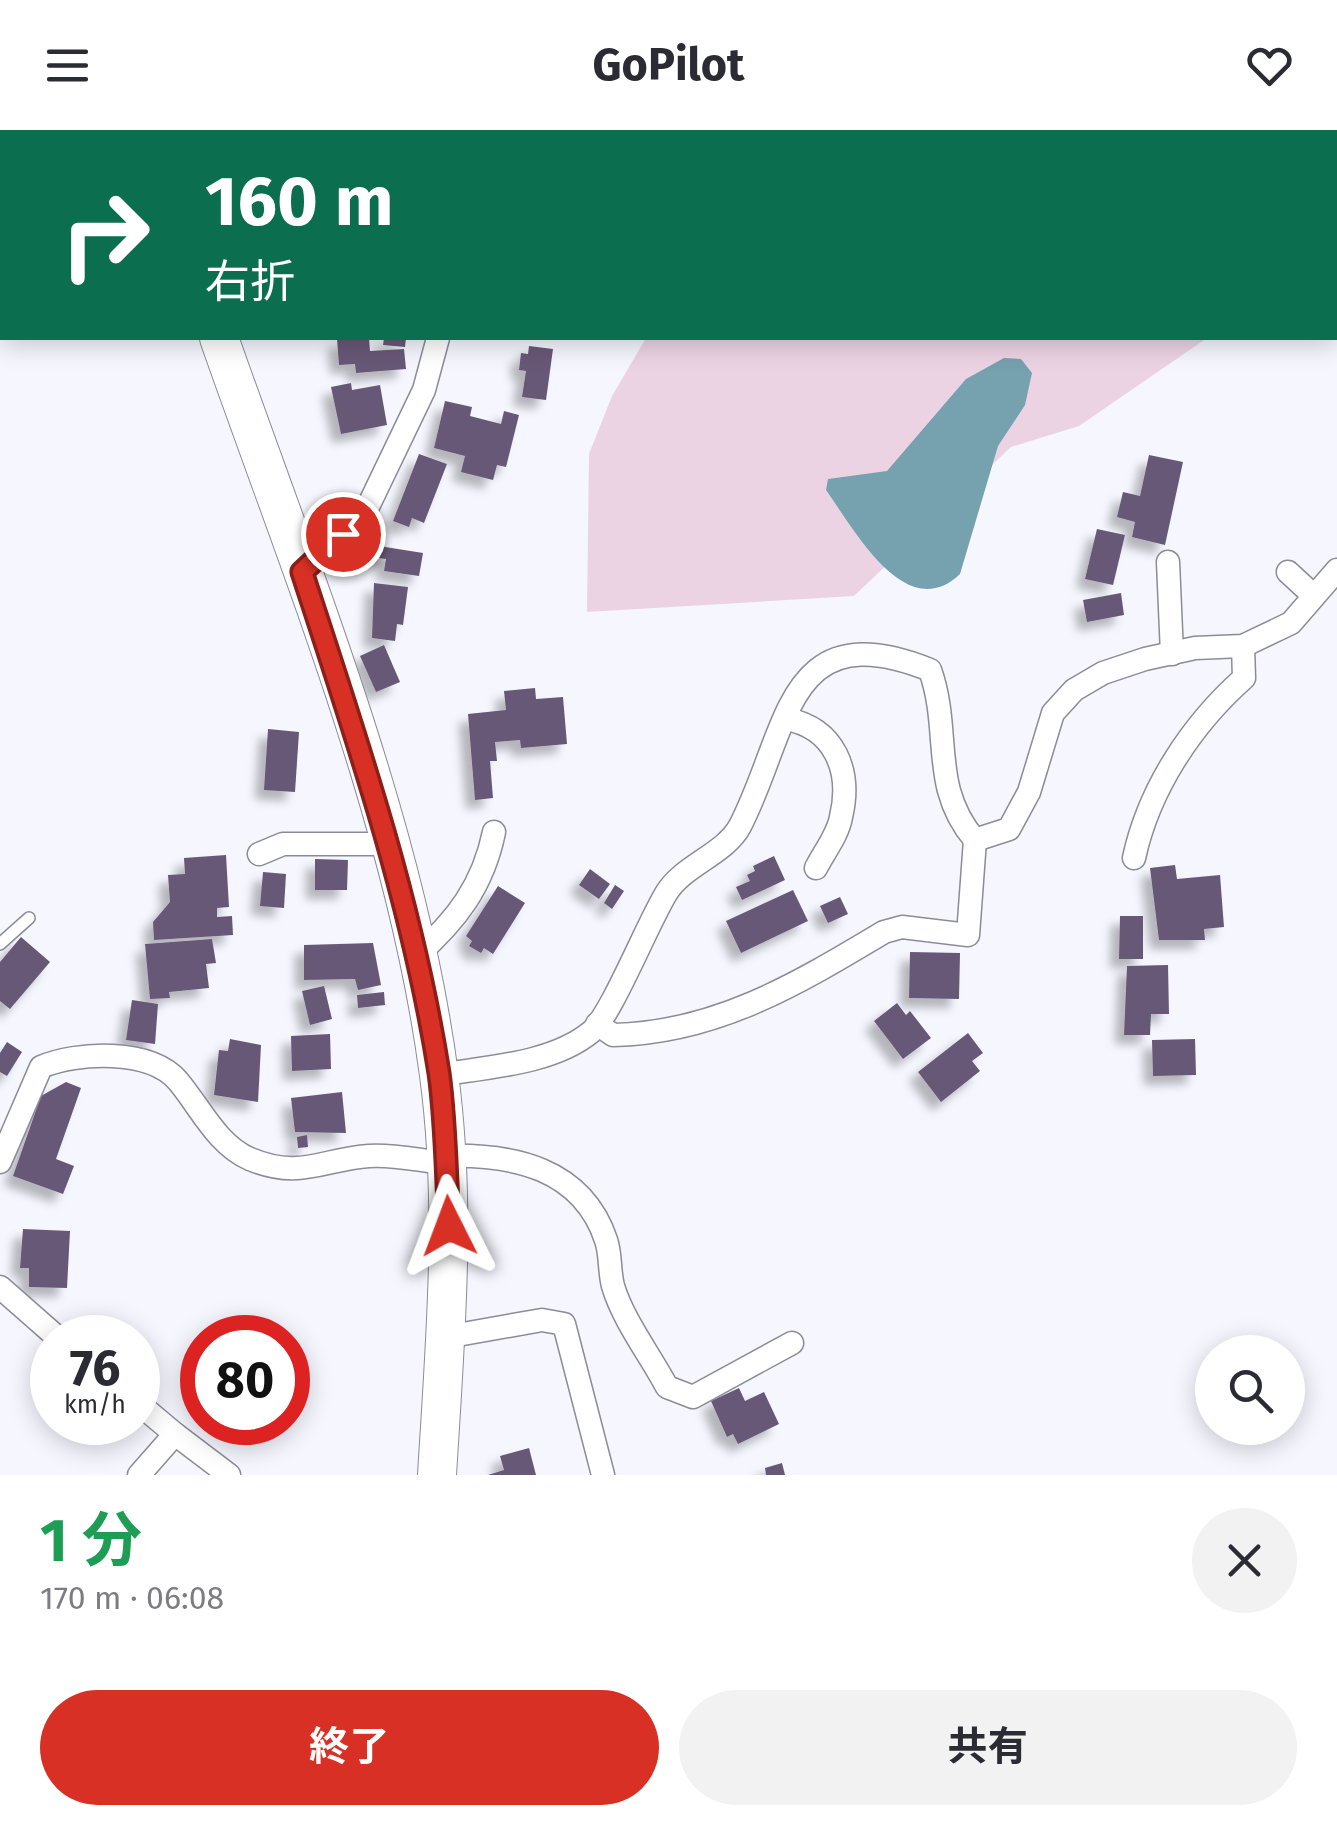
<!DOCTYPE html>
<html lang="ja">
<meta charset="utf-8">
<style>
:root{--surface:#fff;--page:#f2f2f3;--text:#2b2b33;--muted:#7c7c81;--accent:#d93025}
body{margin:0;font-family:"Fira Sans","Noto Sans JP",sans-serif;background:var(--page);color:var(--text);height:100vh;display:flex;flex-direction:column;font-size:38px;white-space:nowrap}
*{box-sizing:border-box;margin:0}
p{font-size:32px;color:var(--muted)}
.icon{flex:none;width:55px;height:55px;fill:none;stroke:currentColor;stroke-width:2;stroke-linecap:round;stroke-linejoin:round}
.map{position:relative;height:1345px;overflow:hidden}
.panel{display:flex;flex-direction:column;background:var(--surface);flex:1}
.panel>*{flex:none}
.hud{position:absolute;left:0px;top:0px;width:1338px;height:210px;box-shadow:0 5px 25px #0003;background:#0b6e4f;color:#fff;overflow:hidden}
.controls{position:absolute;left:1195px;top:1205px;display:grid;gap:20px}
.controls a{display:grid;place-items:center;width:110px;height:110px;border-radius:50%;background:var(--surface);box-shadow:0 5px 25px #0003;font-size:50px}
.speed{position:absolute;left:30px;top:1185px;display:flex;gap:20px;font-size:50px;font-weight:700;text-align:center}
.speed>*{display:grid;place-content:center;width:130px;height:130px;border-radius:50%;background:var(--surface);box-shadow:0 5px 25px #0003;line-height:1}
.speed small{font-size:25px;font-weight:400}
.speed .limit{border:15px solid #d22;background:#fff;color:#111}
.pin{position:absolute;display:grid;place-items:center;width:85px;height:85px;color:#fff;margin:-42px;border:5px solid #fff;border-radius:50%;box-shadow:0 2px 10px #0007}
.me{position:absolute;width:110px;margin:-55px;rotate:357deg;stroke-linejoin:round;filter:drop-shadow(0 0 8px #0008)}
.turn{display:flex;align-items:center;gap:35px;height:210px;padding:0 40px;font-size:45px}
.turn .icon{width:130px;height:130px;stroke-width:2.5}
.turn b{display:block;font-size:70px;line-height:85px}
.round{display:grid;place-items:center;flex:none;width:105px;height:105px;border-radius:52px;background:var(--page)}
.headline{display:flex;align-items:center;justify-content:space-between;height:170px;padding:0 40px}
h1{font-size:60px;font-weight:700;line-height:75px;color:#1e9e55}
.primary-button{display:flex;gap:20px;margin-top:auto;padding:20px 40px}
.primary-button a{flex:1;height:115px;border-radius:60px;background:var(--accent);color:#fff;font-size:40px;font-weight:700;line-height:115px;text-align:center}
.primary-button a+a{background:var(--page);color:var(--text)}
header{display:flex;justify-content:space-between;align-items:center;height:130px;padding:0 40px;background:var(--surface);font-size:45px;font-weight:700}
.map>svg:first-child{display:block}
.green{fill:#ecd3e4}
.water{fill:#76a1ae}
.building{fill:#685977;filter:url(#shadow)}
.lines{fill:none;stroke-linecap:round;stroke-linejoin:round}
.service-casing{stroke:#8a8c98;stroke-width:14}
.minor-casing{stroke:#8a8c98;stroke-width:25}
.trunk-casing{stroke:#8a8c98;stroke-width:40}
.path{stroke:#96979e;stroke-width:5;stroke-dasharray:5 8;stroke-linecap:butt}
.service{stroke:#fff;stroke-width:11}
.minor{stroke:#fff;stroke-width:22}
.trunk{stroke:#fff;stroke-width:38}
.route-casing{stroke:#8d1f18;stroke-width:25}
.route{stroke:#d93025;stroke-width:18}
</style>
<header><svg class="icon" aria-label="menu" viewBox="0 0 24 24"><path d="M4 6h16M4 12h16M4 18h16"/></svg>GoPilot<svg class="icon" aria-label="heart" viewBox="0 0 24 24"><path d="M12 20l-8-8c-3-5 5-10 8-4 3-6 11-1 8 4z"/></svg></header>
<div class="map">
<svg width="1337" height="1345" viewBox="0 0 1337 1345">
<defs>
<filter id="shadow"><feDropShadow dx="-9" dy="9" stdDeviation="5" flood-color="#0004"/></filter>
</defs>
<rect width="100%" height="100%" fill="#f5f6fe"/>
<g class="green">
<polygon points="764,0 1305,0 763,2"/>
<polygon points="646,208 1207,208 1079,296 1011,317 854,466 587,482 589,324 612,266"/>
</g>
<path class="water" d="M1004 228 1021 229 1032 243 1025 275 998 316 960 444C906 496 854 399 826 360L828 349 887 341 966 249Z"/>
<g class="building">
<polygon points="369,208 370,221 404,219 406,239 356,243 355,234 339,235 337,209"/>
<polygon points="384,208 406,208 405,217 383,215"/>
<polygon points="529,216 553,219 546,270 522,267 526,241 519,240 521,223 528,224"/>
<polygon points="351,253 352,260 380,255 387,295 341,304 331,257"/>
<polygon points="445,271 472,277 470,286 501,294 504,281 519,285 506,337 497,335 493,350 461,342 465,326 434,318"/>
<polygon points="419,324 447,334 424,393 412,388 409,397 393,391"/>
<polygon points="1149,325 1183,332 1165,415 1132,407 1135,392 1117,387 1123,362 1140,366"/>
<polygon points="1097,399 1125,405 1113,455 1085,449"/>
<polygon points="379,416 423,423 419,446 384,441 386,429 378,428"/>
<polygon points="374,453 408,457 403,495 397,494 395,511 372,508"/>
<polygon points="1121,463 1124,485 1087,492 1083,470"/>
<polygon points="384,515 400,552 376,562 360,526"/>
<polygon points="535,558 536,569 563,567 567,614 521,618 520,610 495,612 497,631 490,631 493,668 475,670 468,584 506,580 504,561"/>
<polygon points="268,599 299,602 295,662 264,660"/>
<polygon points="226,725 229,777 217,778 217,787 232,786 233,805 154,810 153,792 170,772 168,745 185,744 184,728"/>
<polygon points="774,726 785,750 742,770 736,757 750,751 747,745 755,741 753,736"/>
<polygon points="315,729 348,730 347,760 315,760"/>
<polygon points="1175,735 1177,749 1220,745 1224,797 1204,799 1205,810 1159,810 1150,738"/>
<polygon points="590,739 610,754 599,769 579,755"/>
<polygon points="263,742 286,744 284,778 260,776"/>
<polygon points="615,755 624,761 612,779 604,773"/>
<polygon points="498,756 525,773 493,824 484,818 481,823 469,816 472,811 466,806"/>
<polygon points="793,760 808,791 741,823 726,791"/>
<polygon points="840,767 848,784 828,793 820,776"/>
<polygon points="1120,786 1143,786 1143,829 1119,829"/>
<polygon points="21,807 50,832 10,879 0,871 0,832"/>
<polygon points="212,809 216,833 206,834 209,858 169,862 170,868 150,869 145,814"/>
<polygon points="373,813 381,855 358,860 355,849 304,850 304,815"/>
<polygon points="910,822 960,823 959,869 909,868"/>
<polygon points="1168,835 1169,884 1151,884 1150,905 1124,905 1127,836"/>
<polygon points="324,856 332,889 310,895 302,861"/>
<polygon points="384,862 385,875 358,878 357,865"/>
<polygon points="132,870 158,874 155,914 126,910"/>
<polygon points="897,873 906,885 910,881 931,908 903,929 874,891"/>
<polygon points="968,903 983,923 972,931 980,941 941,972 918,942"/>
<polygon points="330,904 331,939 292,941 291,906"/>
<polygon points="230,909 261,915 258,972 214,965 219,920 228,921"/>
<polygon points="1195,909 1196,945 1153,946 1152,910"/>
<polygon points="7,912 22,922 7,946 0,942 0,923"/>
<polygon points="66,952 81,958 56,1029 74,1036 63,1064 13,1046 41,966"/>
<polygon points="342,962 346,1003 295,1002 291,968"/>
<polygon points="307,1005 308,1017 298,1018 297,1007"/>
<polygon points="23,1099 70,1101 67,1158 29,1157 29,1138 20,1138"/>
<polygon points="739,1258 745,1271 764,1262 779,1294 738,1314 733,1304 727,1307 711,1271"/>
<polygon points="529,1318 536,1345 488,1345 504,1340 500,1326"/>
<polygon points="782,1333 785,1345 766,1345 765,1338"/>
</g>
<g class="lines">
<defs>
<polyline id="service" points="0,814 29,788"/>
<g id="minor">
<polyline points="451,0 451,2"/>
<polyline points="0,28 2,30"/>
<polyline points="1168,432 1172,524"/>
<polyline points="301,442 364,385 424,260 438,208"/>
<polyline points="1288,442 1314,466"/>
<path d="M786 589C835 598 852 641 841 687 838 705 824 722 816 738"/>
<polyline points="259,724 283,714 389,714"/>
<path d="M1134 728C1149 659 1191 595 1244 548L1243 516"/>
<path d="M416 826C456 791 483 756 494 702"/>
<path d="M597 894 613 905C716 903 797 854 884 802L902 797 968 805 975 710"/>
<path d="M439 945C487 937 552 934 591 902 611 886 649 790 667 762 684 735 725 724 740 696 790 599 785 482 930 540 952 602 929 656 975 710L1009 699 1029 662 1053 583 1074 560 1103 543 1145 529 1195 518 1243 516 1291 493 1337 440"/>
<path d="M445 1026C513 1024 582 1038 606 1110 611 1124 609 1141 613 1156 623 1190 650 1225 667 1257L693 1267 792 1213"/>
<path d="M0 1032 41 937C76 922 150 918 178 951 200 977 217 1015 250 1029 300 1050 323 1029 369 1026 393 1024 421 1031 445 1033"/>
<polyline points="0,1157 58,1208"/>
<polyline points="446,1207 542,1190 564,1194 603,1345"/>
<polyline points="138,1273 175,1304 139,1345"/>
<polyline points="175,1304 229,1345"/>
</g>
<g id="trunk">
<polyline points="149,0 150,2"/>
<path d="M219 208C302 445 406 695 439 945 457 1078 445 1212 437 1345"/>
</g>
</defs>
<use href="#service" class="service-casing"/>
<use href="#minor" class="minor-casing"/>
<use href="#trunk" class="trunk-casing"/>
<polyline class="path" points="1169,2 1174,0"/>
<use href="#service" class="service"/>
<use href="#minor" class="minor"/>
<use href="#trunk" class="trunk"/>
</g>
<g class="lines">
<defs>
<path id="route" d="M343 404 302 442C356 607 412 771 439 943 446 993 446 1045 449 1096"/>
</defs>
<use href="#route" class="route-casing"/>
<use href="#route" class="route"/>
</g>
</svg>
<div class="controls">
<a><svg class="icon" aria-label="search" viewBox="0 0 24 24"><circle cx="10" cy="10" r="6"/><path d="M15 15l6 6"/></svg></a>
</div>
<div class="speed"><div>76<small>km/h</small></div><div class="limit">80</div></div>
<div class="pin" style="left:343px;top:404px;background:#d93025"><svg class="icon" aria-label="arrive" viewBox="0 0 24 24"><path d="M6 21V4h12l-3 4 3 4H6"/></svg></div>
<svg class="me" style="left:449px;top:1096px" viewBox="-20 -20 40 40"><path d="M0-17L14 15 0 8-14 15z" fill="#d93025" stroke="#fff" stroke-width="4"/></svg>
<div class="hud">
<div class="turn"><svg class="icon" aria-label="right" viewBox="0 0 24 24"><path d="M7 20v-9h11M14 6l5 5-5 5"/></svg><div><b>160 m</b>右折</div></div>
</div>
</div>
<section class="panel">
<div class="headline"><div><h1>1 分</h1><p>170 m · 06:08</p></div><a class="round"><svg class="icon" aria-label="close" viewBox="0 0 24 24"><path d="M6 6l12 12M18 6L6 18"/></svg></a></div>
<div class="primary-button"><a>終了</a><a>共有</a></div>
</section>
